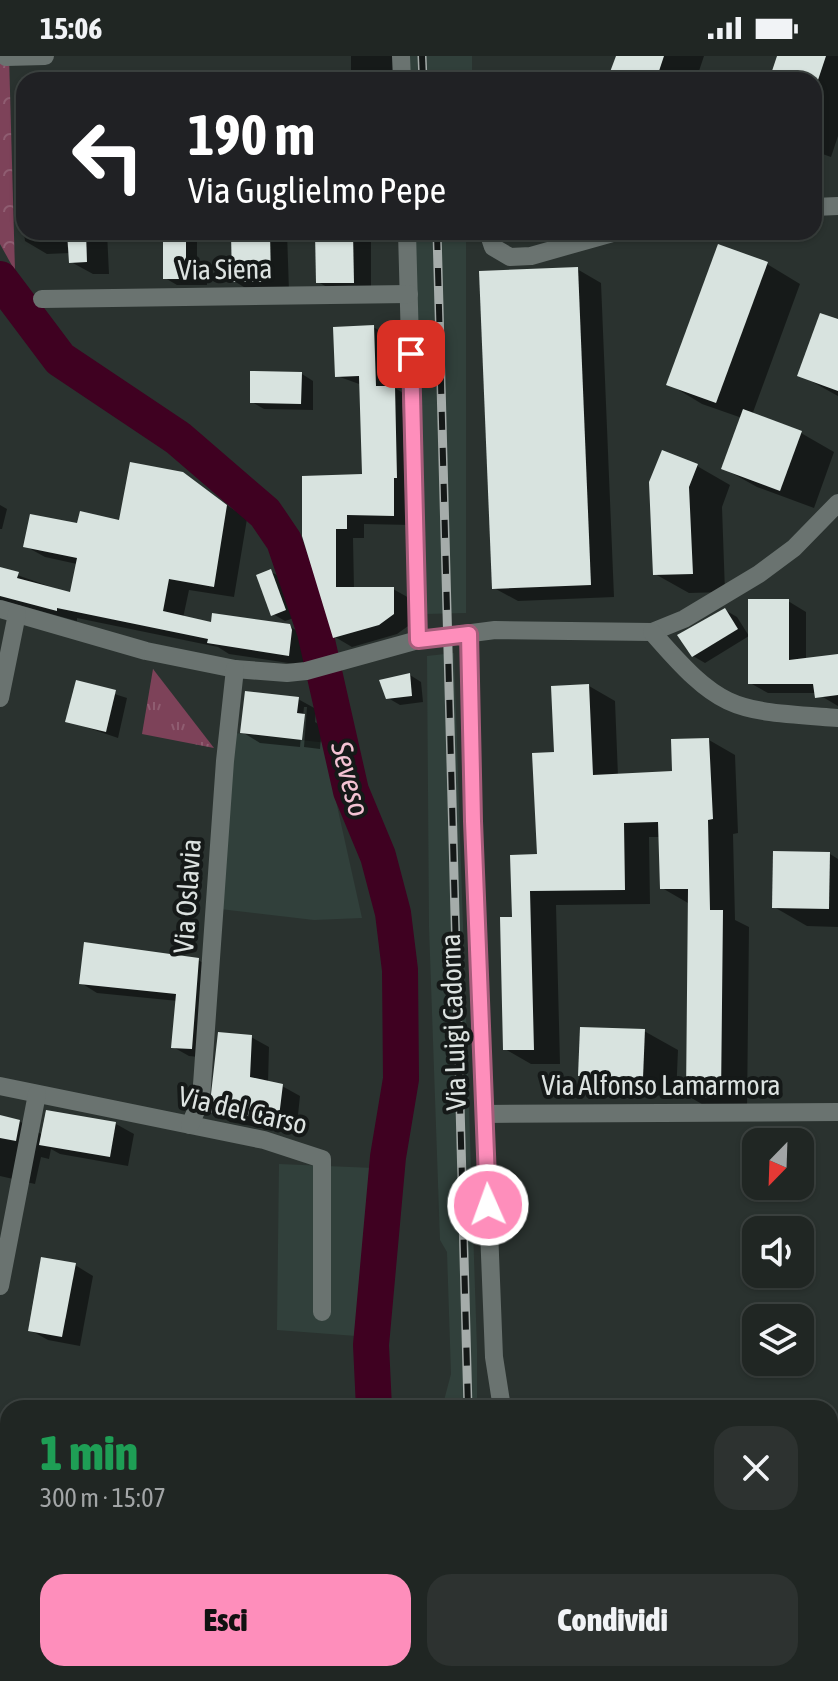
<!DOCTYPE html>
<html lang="it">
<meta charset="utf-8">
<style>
:root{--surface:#202623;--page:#2d3230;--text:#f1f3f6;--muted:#a2a5a6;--line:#3d4341;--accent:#fe8ebb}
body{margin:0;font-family:"Asap Condensed",sans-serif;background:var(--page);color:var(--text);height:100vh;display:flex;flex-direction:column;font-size:30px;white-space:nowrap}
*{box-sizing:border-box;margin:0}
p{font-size:26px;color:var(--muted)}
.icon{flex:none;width:44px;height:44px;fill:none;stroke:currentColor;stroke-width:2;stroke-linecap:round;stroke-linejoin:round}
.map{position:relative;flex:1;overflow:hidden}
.side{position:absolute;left:0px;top:1344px;width:838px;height:282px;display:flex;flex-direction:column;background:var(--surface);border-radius:24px 24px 0 0;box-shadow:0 2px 6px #0004,0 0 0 2px var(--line)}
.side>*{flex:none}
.guide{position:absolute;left:16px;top:16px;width:806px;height:168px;border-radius:24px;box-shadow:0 2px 6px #0004,0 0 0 2px var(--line);background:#202124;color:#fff;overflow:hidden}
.needle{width:52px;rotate:203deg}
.fabs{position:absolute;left:742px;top:1072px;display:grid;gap:16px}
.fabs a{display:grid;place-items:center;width:72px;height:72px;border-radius:16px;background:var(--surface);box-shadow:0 2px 6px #0004,0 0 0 2px var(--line);font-size:40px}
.pin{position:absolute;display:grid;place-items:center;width:68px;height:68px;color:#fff;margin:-34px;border-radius:16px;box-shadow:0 4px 12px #0006}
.me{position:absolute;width:88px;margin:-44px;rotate:358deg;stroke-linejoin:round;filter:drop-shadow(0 0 6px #0008)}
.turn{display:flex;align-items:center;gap:28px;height:168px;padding:0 40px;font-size:36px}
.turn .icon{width:104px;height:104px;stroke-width:2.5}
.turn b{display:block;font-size:56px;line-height:68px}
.round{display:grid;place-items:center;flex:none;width:84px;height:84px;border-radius:24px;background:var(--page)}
.headline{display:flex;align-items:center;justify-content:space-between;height:136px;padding:0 40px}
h1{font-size:48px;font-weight:800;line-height:60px;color:#1e9e55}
.button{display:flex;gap:16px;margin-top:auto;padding:16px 40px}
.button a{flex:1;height:92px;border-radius:24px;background:var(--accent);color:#111;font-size:32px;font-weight:800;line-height:92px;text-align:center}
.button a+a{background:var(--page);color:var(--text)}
.status{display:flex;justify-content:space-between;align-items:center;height:56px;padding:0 40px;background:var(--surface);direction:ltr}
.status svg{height:22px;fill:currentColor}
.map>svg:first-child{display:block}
.built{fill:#31403b}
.grass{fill:url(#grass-tufts)}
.forest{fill:url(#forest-crowns)}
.shadow{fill:#0007}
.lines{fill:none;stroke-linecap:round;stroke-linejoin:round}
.river{stroke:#3f0121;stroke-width:36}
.building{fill:#d8e3df}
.minor{stroke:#6a7370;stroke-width:18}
.rail-casing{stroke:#a5acaa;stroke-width:9}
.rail{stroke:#151918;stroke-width:6;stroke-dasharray:18;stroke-linecap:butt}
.route-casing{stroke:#a55c7a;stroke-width:20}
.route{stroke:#fe8ebb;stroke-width:14}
.labels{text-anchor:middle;stroke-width:8;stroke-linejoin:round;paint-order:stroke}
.street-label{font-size:28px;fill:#dce2e0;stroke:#151918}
.water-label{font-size:30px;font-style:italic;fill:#f3c2d3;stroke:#151918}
</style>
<div class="status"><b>15:06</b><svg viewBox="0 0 49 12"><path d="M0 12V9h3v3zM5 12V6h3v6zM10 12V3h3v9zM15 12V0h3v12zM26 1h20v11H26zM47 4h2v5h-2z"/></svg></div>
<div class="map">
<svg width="838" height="1625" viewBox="0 0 838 1625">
<defs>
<pattern id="grass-tufts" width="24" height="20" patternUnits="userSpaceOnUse" patternTransform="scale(2)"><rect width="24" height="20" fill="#7d4259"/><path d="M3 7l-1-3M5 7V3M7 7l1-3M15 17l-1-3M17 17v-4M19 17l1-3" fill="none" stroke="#8f5d71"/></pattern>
<pattern id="forest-crowns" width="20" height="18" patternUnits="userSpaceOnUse" patternTransform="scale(2)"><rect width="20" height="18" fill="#7d4259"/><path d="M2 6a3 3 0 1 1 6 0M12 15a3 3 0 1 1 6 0" fill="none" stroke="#8f5d71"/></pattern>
</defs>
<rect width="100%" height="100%" fill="#2a322f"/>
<g class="built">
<polygon points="405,0 472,0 472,24 406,24"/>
<polygon points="412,176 466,176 466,557 425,558"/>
<polygon points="454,597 477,1293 477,1352 442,1352 451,1318 447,1196 440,1184 429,871 427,600"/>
<polygon points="235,677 328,687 330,718 362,862 314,864 220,853"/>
<polygon points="279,1108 374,1112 356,1280 277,1274"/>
</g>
<polygon class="grass" points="153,613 214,692 142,678"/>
<polygon class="forest" points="0,0 9,0 15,215 0,188"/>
<g class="shadow">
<polygon points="351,0 397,0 398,24 351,24"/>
<polygon points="618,0 704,0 696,24 609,24"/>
<polygon points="780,0 838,0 838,80 831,101 814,95 814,24 771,24"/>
<polygon points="283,14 300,14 317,24 283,24"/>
<polygon points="24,176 107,176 109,218 93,218 71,206 70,197 47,198 25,185"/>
<polygon points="233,176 287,176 289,235 252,236 234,225"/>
<polygon points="317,176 371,176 371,236 336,236 318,226"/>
<polygon points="185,178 197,185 197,207 207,213 207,229 177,229 165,222"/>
<polygon points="767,208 800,228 752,359 801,377 834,396 814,452 757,431 723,412 742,362 702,348 669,328"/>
<polygon points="577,213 601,227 614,541 518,545 494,532"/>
<polygon points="838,265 838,340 800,319"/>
<polygon points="373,271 391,281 393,331 412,342 411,469 364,468 364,482 353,482 354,533 393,533 411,543 411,568 397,578 352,591 335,581 304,479 364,420 362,329 337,320"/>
<polygon points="302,318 313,325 313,354 264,353 252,346"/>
<polygon points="697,410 730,429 722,451 725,536 689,537 655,518"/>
<polygon points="183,418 247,463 234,541 189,534 183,562 212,568 289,570 309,582 308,610 229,598 218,591 77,562 77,565 0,544 0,513 71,538 77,508 45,501 25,490 79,470 120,466"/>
<polygon points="0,449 7,453 2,473 0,473"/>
<polygon points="271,516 283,522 297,561 285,565 273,558"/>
<polygon points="788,545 806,556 806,604 838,600 838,650 816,637 768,637 750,627"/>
<polygon points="725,554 737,561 749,580 705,607 693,600"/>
<polygon points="410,619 421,626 423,646 400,649 388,642"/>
<polygon points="77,626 127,642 118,682 68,665"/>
<polygon points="589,630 615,645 618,720 675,717 709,684 735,699 738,777 733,778 735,864 749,871 747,1056 714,1055 688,1040 688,847 662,832 661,781 649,781 650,848 556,849 560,1008 531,1008 505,993 514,863 539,800 556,698"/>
<polygon points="298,643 316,653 315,666 322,670 320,693 304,691 307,651 304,651 300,691 260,687 242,676"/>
<polygon points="830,798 838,803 838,871 807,870 774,851"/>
<polygon points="198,904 215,914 209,1002 189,1000 173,991 178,945 97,937 81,927"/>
<polygon points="644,975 678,994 676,1040 613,1038 580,1019"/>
<polygon points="251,981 269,991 268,1027 282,1030 300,1040 296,1078 230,1066 212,1055"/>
<polygon points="0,1061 19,1065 43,1079 116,1068 134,1078 128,1110 60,1098 51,1093 49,1103 41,1101 35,1128 0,1120"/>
<polygon points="75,1209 93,1220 80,1290 48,1284 30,1274"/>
<polygon points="8,1380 8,1407 0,1402"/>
<polygon points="588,1618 642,1618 647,1625 593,1625"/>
</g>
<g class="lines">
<g class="river">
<polyline points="0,223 60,303 178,382 265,457 284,485 315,576 351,735 378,800 393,857 400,914 401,1023 388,1101 371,1289 374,1352"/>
<polyline points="0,1530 8,1530"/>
</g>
</g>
<g class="building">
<polygon points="616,0 664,0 656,24 607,24"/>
<polygon points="777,0 826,0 818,24 769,24"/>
<polygon points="67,176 86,176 87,206 69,207"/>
<polygon points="163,176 186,176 186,204 196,204 196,223 163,223"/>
<polygon points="231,176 270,176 271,226 232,226"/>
<polygon points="315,176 353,176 354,227 316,227"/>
<polygon points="718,188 768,206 716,347 666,329"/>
<polygon points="578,211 591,529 492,533 479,215"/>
<polygon points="820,257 838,263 838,335 797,320"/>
<polygon points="374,269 376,330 395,330 397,422 394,422 394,460 347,459 347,473 336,473 336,531 394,531 394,558 379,569 333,582 302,480 302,420 362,418 359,320 335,321 333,271"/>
<polygon points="250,315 302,316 301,348 250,347"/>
<polygon points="743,353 802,375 780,435 721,413"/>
<polygon points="662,394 698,408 689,431 693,518 653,519 649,426"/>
<polygon points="130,406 183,416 227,449 214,531 169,523 163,555 211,566 212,557 290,568 292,574 289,600 207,587 208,583 57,552 57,555 0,540 0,511 19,516 17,522 70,536 77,502 23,491 30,458 77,467 80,455 119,464"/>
<polygon points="271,513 286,554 271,560 256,519"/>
<polygon points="748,543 789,543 789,604 838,598 838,639 815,642 813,628 748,628"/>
<polygon points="725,552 738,573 692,601 677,579"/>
<polygon points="410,617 412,640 386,643 379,624"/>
<polygon points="76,624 116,634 106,676 65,666"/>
<polygon points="589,628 593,719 672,715 671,683 709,682 713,763 708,764 710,854 723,854 721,1042 686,1041 688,833 660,833 658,766 624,767 625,834 530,835 534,994 503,994 500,861 512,861 510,799 537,798 532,697 554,696 551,630"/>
<polygon points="245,635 299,641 297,657 305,658 302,684 240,677"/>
<polygon points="773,795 830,796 829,853 772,852"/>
<polygon points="84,886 199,902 192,993 171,992 176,938 79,928"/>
<polygon points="580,971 645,973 643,1022 578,1020"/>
<polygon points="218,976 252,979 250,1021 283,1028 278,1069 209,1056"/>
<polygon points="46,1054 116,1066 110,1101 39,1089"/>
<polygon points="0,1059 20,1064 16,1085 0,1082"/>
<polygon points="41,1201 76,1207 62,1281 28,1275"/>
</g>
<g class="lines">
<g class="minor">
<polyline points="401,0 402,24"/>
<polyline points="6,1 45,0"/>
<polyline points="814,151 838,150"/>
<polyline points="407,176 418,584"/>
<polyline points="488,176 493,191 510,201 531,200 616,176"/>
<polyline points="42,243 409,238"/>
<polyline points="0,553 146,595 235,613 287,617 306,615 418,584 495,574 652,576 684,563 759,518 794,492 838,447"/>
<path d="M652 576C723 658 733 654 838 662"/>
<polyline points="469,578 473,765 494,1301 502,1352"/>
<polyline points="0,642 17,558"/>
<polyline points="0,1030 264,1084 322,1103 322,1256"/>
<polyline points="484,1058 838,1056"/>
<polyline points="190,1069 201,1043 225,705 235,613"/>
<polyline points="0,1230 37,1038"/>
<polyline points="110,1618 144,1625"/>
<polyline points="654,1618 658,1625"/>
<polyline points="27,1625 55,1618"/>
<polyline points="411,1625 413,1618"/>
</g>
<defs>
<g id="rail">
<polyline points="422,0 423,24"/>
<polyline points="437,176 468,1352"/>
<polyline points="439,1625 440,1618"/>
</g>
</defs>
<use href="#rail" class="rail-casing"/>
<use href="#rail" class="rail"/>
</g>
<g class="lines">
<defs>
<polyline id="route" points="411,298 418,584 469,578 473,765 488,1149"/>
</defs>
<use href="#route" class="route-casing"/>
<use href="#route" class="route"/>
</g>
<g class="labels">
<g class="street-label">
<text transform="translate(225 213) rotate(-1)" y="10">Via Siena</text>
<text transform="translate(187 840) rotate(-86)" y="10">Via Oslavia</text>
<text transform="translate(453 966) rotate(-92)" y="10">Via Luigi Cadorna</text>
<text x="661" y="1039">Via Alfonso Lamarmora</text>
<text transform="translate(243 1054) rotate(13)" y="10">Via del Carso</text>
</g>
<g class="water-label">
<text transform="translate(350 723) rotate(75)" y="10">Seveso</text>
</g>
</g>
</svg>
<div class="fabs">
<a><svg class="needle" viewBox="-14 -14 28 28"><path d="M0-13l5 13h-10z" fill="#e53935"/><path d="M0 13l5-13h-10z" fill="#a2a5a6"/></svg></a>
<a><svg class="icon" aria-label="sound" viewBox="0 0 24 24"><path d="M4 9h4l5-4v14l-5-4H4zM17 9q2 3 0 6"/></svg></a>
<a><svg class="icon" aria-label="layers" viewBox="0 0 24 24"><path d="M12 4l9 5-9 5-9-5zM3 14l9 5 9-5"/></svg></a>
</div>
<div class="pin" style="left:411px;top:298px;background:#d93025"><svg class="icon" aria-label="arrive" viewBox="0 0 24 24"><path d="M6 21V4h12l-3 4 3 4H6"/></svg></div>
<svg class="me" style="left:488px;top:1149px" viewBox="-20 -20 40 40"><circle r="17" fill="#fe8ebb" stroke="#fff" stroke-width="3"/><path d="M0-11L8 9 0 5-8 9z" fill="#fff"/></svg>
<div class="guide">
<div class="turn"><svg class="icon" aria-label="left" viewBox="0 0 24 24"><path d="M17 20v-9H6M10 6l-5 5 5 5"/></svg><div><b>190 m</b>Via Guglielmo Pepe</div></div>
</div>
<section class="side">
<div class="headline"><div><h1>1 min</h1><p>300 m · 15:07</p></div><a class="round"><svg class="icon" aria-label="close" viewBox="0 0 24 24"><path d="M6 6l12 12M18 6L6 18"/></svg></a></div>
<div class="button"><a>Esci</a><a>Condividi</a></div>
</section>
</div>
